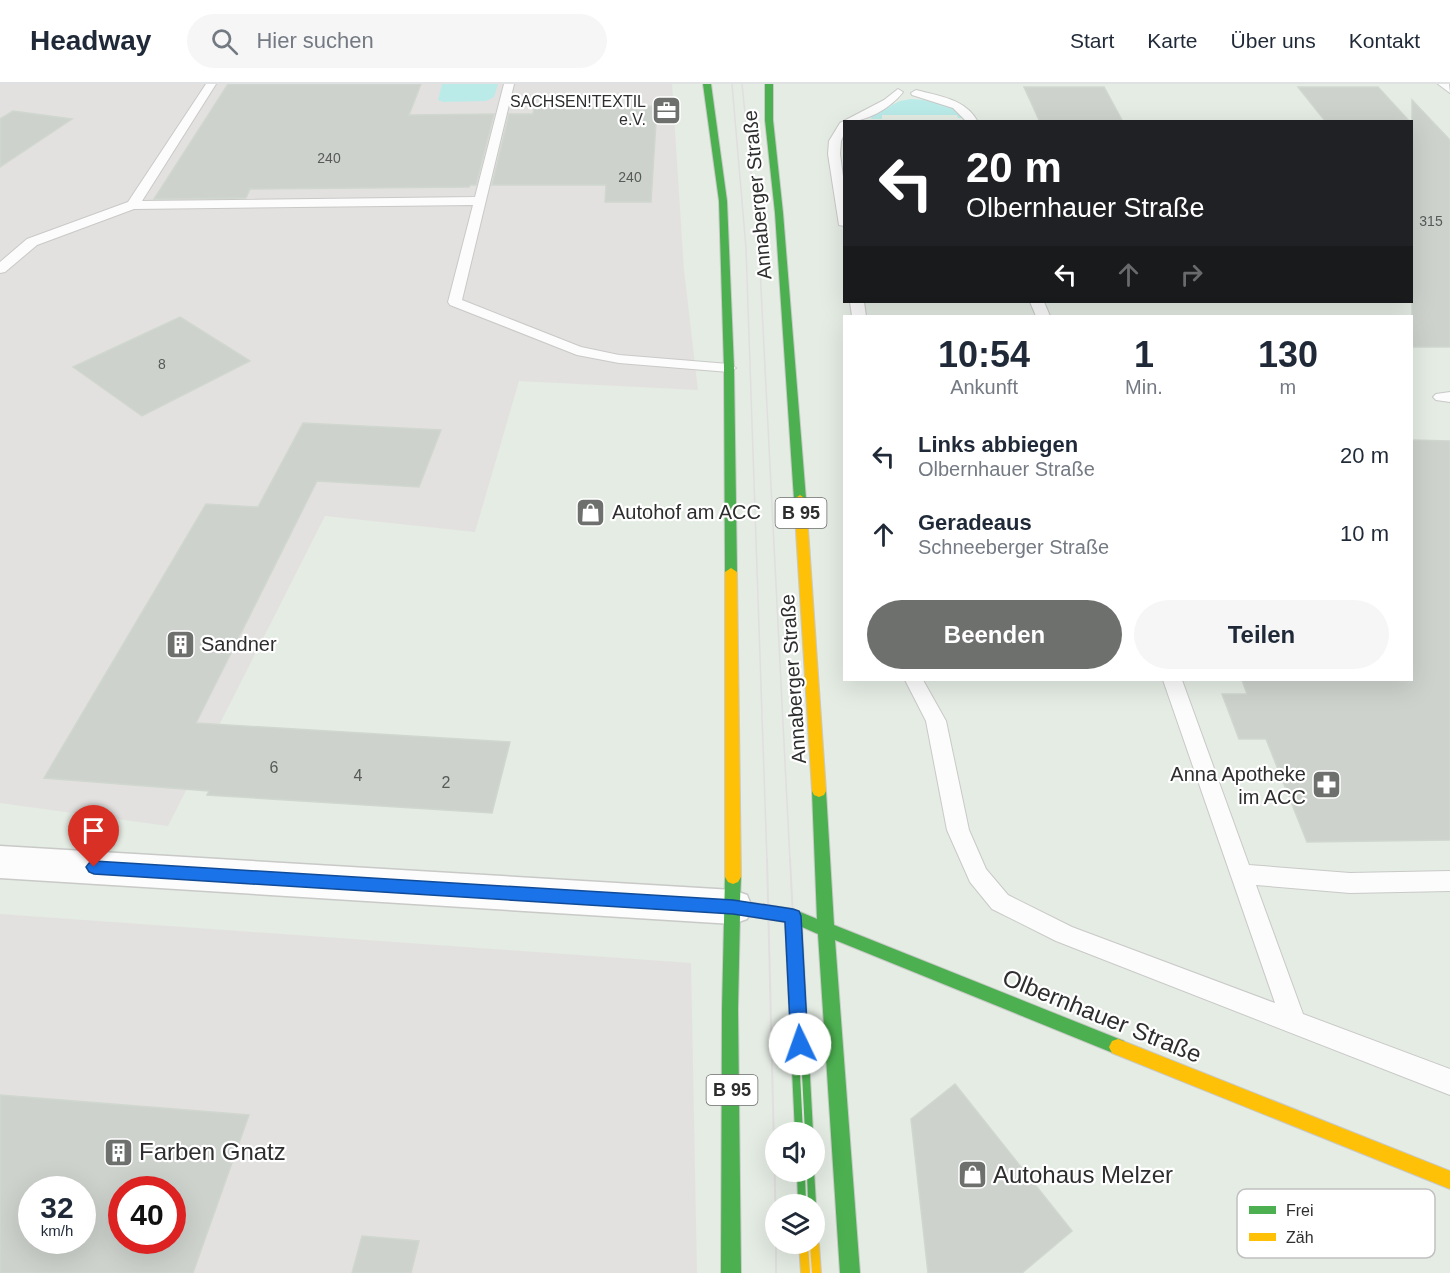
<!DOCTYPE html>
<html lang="de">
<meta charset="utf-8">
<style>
:root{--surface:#fff;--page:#f6f6f7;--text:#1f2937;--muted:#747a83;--line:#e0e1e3;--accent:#6e706e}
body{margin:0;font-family:Helvetica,sans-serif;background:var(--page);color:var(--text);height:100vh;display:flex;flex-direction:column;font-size:22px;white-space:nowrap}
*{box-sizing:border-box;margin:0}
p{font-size:20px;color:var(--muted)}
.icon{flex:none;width:33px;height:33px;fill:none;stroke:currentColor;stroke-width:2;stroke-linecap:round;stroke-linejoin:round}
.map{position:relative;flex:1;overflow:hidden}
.panel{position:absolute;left:843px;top:231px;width:570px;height:366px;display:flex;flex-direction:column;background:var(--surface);border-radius:0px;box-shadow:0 6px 24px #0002}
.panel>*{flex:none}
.guide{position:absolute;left:843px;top:36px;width:570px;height:183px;border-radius:0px;box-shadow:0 6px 24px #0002;background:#202124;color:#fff;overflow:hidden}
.fabs{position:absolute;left:765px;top:1038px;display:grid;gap:12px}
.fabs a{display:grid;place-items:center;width:60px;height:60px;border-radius:50%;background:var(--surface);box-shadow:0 6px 24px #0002;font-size:30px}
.speed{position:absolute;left:18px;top:1092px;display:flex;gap:12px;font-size:30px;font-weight:700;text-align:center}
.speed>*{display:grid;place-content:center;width:78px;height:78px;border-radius:50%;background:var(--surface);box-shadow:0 6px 24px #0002;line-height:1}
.speed small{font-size:15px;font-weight:400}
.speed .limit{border:9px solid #d22;background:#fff;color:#111}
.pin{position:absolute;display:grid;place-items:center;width:51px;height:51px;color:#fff;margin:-62px -26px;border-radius:50% 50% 50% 0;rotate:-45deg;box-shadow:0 0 6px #0007}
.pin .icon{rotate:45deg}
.me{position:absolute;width:66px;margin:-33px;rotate:357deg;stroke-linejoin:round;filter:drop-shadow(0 0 4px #0008)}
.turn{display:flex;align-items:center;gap:21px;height:126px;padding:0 24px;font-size:27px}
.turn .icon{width:78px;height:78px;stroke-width:2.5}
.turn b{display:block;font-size:42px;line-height:51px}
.lanes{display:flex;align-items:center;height:57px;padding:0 24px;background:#0003;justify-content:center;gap:30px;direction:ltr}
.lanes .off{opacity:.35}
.eta{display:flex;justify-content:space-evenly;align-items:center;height:102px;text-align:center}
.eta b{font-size:36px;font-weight:600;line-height:42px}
.button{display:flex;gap:12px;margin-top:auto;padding:12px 24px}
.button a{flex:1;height:69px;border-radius:36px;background:var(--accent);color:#fff;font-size:24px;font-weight:600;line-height:69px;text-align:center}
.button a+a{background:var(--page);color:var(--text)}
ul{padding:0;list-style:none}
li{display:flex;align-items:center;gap:18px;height:78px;padding:0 24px}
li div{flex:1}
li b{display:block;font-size:22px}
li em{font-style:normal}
header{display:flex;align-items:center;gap:36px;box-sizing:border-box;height:84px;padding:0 30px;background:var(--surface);border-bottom:2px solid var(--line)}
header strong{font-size:28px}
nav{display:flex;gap:33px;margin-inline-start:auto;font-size:21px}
.search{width:420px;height:54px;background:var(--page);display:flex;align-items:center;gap:15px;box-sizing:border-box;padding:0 21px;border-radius:33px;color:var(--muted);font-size:22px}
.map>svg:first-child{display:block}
.industrial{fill:#e3e1df;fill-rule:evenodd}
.green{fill:#baebe8}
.building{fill:#cdd2cd;stroke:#d0d7cf;stroke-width:1.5;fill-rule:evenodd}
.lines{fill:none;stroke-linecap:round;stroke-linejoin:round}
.lane-casing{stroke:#c9c9c8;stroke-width:2}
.street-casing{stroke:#c9c9c8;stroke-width:3}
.fast-casing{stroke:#c9c9c8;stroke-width:2}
.slow-casing{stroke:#c9c9c8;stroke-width:2}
.lane{fill:#fbfcfb;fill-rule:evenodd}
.street{fill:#fbfcfb;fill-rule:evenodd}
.fast{fill:#4caf50;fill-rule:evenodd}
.slow{fill:#ffc107;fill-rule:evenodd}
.tram-far1{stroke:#e1dee0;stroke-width:1.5}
.tram{stroke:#e1dee0;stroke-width:2}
.route{fill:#1a73e8;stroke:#114b97;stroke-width:1.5}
.labels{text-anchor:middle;stroke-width:4.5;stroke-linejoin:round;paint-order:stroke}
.far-number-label{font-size:14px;fill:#585a58}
.far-poi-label{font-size:16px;fill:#2e2e2e;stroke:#fff;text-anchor:end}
.number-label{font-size:16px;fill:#585a58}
.shield{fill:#fff;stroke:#6d6d6d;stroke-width:1.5}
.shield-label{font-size:18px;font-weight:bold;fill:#2e2e2e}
.street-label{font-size:20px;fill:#2e2e2e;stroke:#fff}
.poi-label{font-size:20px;fill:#2e2e2e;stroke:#fff;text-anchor:start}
.near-street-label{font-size:24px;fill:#2e2e2e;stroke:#fff}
.near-poi-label{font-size:24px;fill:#2e2e2e;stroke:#fff;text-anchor:start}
.key{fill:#fff;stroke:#c0c0c0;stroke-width:1.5}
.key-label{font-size:16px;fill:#2e2e2e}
</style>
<header>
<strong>Headway</strong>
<div class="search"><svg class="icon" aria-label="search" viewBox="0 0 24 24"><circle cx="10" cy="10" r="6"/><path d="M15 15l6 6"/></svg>Hier suchen</div>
<nav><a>Start</a><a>Karte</a><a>Über uns</a><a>Kontakt</a></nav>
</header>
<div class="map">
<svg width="1450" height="1189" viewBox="0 0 1450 1189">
<rect width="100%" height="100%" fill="#e4ece4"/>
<g class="industrial">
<polygon points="0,0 672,0 684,186 698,306 519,297 475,448 325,432 168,742 0,719"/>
<path d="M0 830 691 879 697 1189H0ZM32 1106H82V1156H32ZM122 1106H172V1156H122Z"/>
</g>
<g class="green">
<polygon points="442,0 498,0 494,13 486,17 443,18 438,16"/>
<path d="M911 15C928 16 954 18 962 34H958L957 31H882V35H871L872 31 900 17Z"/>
</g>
<g class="building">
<polygon points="228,0 421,0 409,31 494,30 476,101 470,101 469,103 250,105 246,114 154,115"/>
<polygon points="1024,3 1104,3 1123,38 1040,38"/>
<polygon points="1298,3 1378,3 1410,38 1326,38"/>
<polygon points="1412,16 1450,56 1450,263 1412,263"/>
<polygon points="657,22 651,118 605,118 606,101 492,101 509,30 533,30 534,23"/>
<polygon points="13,27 72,35 0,83 0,35"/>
<polygon points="180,233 250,277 142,332 73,283"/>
<polygon points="303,339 441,346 419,403 317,397 196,639 510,658 492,729 207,711 209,707 44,694 206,420 258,423"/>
<polygon points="1412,356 1450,357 1450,756 1307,758 1266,655 1239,655 1222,610 1247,610 1242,596 1412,596"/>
<polygon points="955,1000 1072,1147 1022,1189 928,1189 911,1035"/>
<path d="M0 1011 249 1031 193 1189H0ZM32 1106H82V1156H32ZM122 1106H172V1156H122Z"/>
<polygon points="362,1152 419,1157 411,1189 352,1189"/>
</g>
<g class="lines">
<defs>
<g id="lane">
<polygon points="206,0 216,0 142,117 475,113 504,0 514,0 462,216 581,263 619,271 729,280 736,284 729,288 619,279 577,271 450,221 448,218 473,121 134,125 37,161 5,188 0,189 0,178 27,155 128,118"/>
<polygon points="1438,0 1449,0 1450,9"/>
<path d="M898 5 903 8C890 25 866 38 844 38V50L841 57 840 70 844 100V142L839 141 828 70 829 57 840 39 884 16Z"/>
<path d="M916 6C939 12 966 15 978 38H967L953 24 912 11 911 9Z"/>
<polygon points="850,218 864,218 866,232 852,232"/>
<polygon points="1030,218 1044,218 1050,232 1036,232"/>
<polygon points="1450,308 1450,318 1436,316 1433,313 1436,310"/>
<polygon points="905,596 923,596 946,637 969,746 986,785 1008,811 1072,843 1275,919 1163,596 1182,596 1249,781 1350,789 1450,787 1450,807 1350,809 1256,801 1303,930 1450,985 1450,1011 1056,857 992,825 970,798 947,746 926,637"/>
</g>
<polygon id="street" points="0,762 733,806 747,811 752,823 747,835 733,840 0,794"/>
<g id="fast">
<polygon points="703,0 711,0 727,117 734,284 737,488 731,492 725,488 724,284 719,117"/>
<polygon points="765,0 773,0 773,36 783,129 806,415 800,419 794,415 775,129 765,36"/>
<polygon points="819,701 824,703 826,707 834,841 1124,957 1127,963 1124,969 1118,971 835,856 860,1189 840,1189 818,850 802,843 813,1048 795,1048 785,838 740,831 738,925 741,1189 721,1189 722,925 725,793 728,788 733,786 738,788 741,793 740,817 793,825 817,835 812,707 814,703"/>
<polygon points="814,1086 816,1120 814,1125 814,1120 798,1120 797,1088"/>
</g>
<g id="slow">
<polygon points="800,411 806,415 826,707 824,711 819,713 814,711 812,707 794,415"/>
<polygon points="731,484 737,488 741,793 738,798 733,800 728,798 725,793 725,488"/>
<polygon points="1118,955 1450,1087 1450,1105 1112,969 1109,963 1112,957"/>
<polygon points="814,1153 819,1160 821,1189 801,1189 799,1160 814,1160"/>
</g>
</defs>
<use href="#lane" class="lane-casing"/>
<use href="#street" class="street-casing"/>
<use href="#fast" class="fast-casing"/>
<use href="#slow" class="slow-casing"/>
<use href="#lane" class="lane"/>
<use href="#street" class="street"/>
<use href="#fast" class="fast"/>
<use href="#slow" class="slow"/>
<g class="tram-far1">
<polyline points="732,0 746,164 767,777"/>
<polyline points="742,0 759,165 790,777"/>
</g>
<g class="tram">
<polyline points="767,775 776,1144"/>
<polyline points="790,775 804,1048"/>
<polyline points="806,1088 807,1120"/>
<polyline points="776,1160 776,1189"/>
<polyline points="809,1160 811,1189"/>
</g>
</g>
<polygon class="route" points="94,777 733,816 793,825 799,827 801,832 808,960 806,966 800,968 793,966 791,960 785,838 733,830 94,790 89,788 86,783 89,779"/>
<defs>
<symbol id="office-square" viewBox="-11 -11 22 22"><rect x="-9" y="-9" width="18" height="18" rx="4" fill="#6e706e" stroke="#fff"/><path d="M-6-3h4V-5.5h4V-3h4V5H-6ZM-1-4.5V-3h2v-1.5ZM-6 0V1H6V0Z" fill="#fff"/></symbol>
<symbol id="shop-square" viewBox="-11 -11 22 22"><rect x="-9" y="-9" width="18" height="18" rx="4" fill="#6e706e" stroke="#fff"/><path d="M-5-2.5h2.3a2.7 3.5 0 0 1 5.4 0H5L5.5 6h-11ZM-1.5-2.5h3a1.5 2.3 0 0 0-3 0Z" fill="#fff"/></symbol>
<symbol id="building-square" viewBox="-11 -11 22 22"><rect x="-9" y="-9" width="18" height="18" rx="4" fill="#6e706e" stroke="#fff"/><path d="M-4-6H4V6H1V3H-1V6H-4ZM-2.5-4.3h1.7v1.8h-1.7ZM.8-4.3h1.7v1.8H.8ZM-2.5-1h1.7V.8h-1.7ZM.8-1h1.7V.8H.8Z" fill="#fff"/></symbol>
<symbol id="pharmacy-square" viewBox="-11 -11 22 22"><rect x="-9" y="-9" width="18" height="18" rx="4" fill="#6e706e" stroke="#fff"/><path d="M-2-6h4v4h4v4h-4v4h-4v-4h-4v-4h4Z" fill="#fff"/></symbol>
</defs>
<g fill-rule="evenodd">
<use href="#office-square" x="650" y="10" width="33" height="33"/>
<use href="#shop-square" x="574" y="412" width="33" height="33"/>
<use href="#building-square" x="164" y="544" width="33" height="33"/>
<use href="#pharmacy-square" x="1310" y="684" width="33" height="33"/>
<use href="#building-square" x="102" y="1052" width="33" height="33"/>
<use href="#shop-square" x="956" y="1074" width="33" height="33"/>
</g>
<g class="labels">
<g class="far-number-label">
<text x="329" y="79">240</text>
<text x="630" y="98">240</text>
<text x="1431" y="142">315</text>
<text x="162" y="285">8</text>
</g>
<g class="far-poi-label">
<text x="646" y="23">SACHSEN!TEXTIL<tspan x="646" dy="18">e.V.</tspan></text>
</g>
<g class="number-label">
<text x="274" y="689">6</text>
<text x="358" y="697">4</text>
<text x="446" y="704">2</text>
</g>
<g class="shield">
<rect x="775.5" y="414" width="51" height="30" rx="4.5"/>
<rect x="706.5" y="991" width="51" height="30" rx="4.5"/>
</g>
<g class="shield-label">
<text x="801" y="435">B 95</text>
<text x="732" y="1012">B 95</text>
</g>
<g class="street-label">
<text transform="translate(757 111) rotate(-95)" y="7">Annaberger Straße</text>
<text transform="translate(793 595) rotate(-94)" y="7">Annaberger Straße</text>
</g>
<g class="poi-label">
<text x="612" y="435">Autohof am ACC</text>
<text x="201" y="567">Sandner</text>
<text x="1306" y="697" text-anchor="end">Anna Apotheke<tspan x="1306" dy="23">im ACC</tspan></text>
</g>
<g class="near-street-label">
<text transform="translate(1102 932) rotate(22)" y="8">Olbernhauer Straße</text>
</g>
<g class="near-poi-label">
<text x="139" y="1076">Farben Gnatz</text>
<text x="993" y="1099">Autohaus Melzer</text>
</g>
</g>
<rect x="1237" y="1105" width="198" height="69" rx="9" class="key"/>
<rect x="1249" y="1122" width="27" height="8" fill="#4caf50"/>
<rect x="1249" y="1149" width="27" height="8" fill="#ffc107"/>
<g class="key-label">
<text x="1286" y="1132">Frei</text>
<text x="1286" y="1159">Zäh</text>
</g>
</svg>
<div class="fabs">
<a><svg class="icon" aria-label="sound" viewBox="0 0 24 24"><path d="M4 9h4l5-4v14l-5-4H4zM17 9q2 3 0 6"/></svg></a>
<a><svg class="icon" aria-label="layers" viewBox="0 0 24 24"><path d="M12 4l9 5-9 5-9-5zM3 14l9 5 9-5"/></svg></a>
</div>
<div class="speed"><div>32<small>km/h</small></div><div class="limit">40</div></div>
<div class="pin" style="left:94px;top:783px;background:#d93025"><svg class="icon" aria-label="arrive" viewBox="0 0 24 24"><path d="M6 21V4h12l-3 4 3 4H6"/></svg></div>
<svg class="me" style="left:800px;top:960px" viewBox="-20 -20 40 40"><circle r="19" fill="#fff"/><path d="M0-13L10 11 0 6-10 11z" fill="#1a73e8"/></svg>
<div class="guide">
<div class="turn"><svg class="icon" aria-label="left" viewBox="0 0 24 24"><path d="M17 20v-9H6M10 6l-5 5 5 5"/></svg><div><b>20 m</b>Olbernhauer Straße</div></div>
<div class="lanes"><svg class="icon" aria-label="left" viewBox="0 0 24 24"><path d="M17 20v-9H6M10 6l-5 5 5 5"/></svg><svg class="icon off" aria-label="ahead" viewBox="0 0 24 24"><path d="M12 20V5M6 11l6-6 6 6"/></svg><svg class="icon off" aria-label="right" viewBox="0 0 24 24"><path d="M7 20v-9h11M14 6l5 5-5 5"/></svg></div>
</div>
<section class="panel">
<div class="eta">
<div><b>10:54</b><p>Ankunft</p></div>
<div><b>1</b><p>Min.</p></div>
<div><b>130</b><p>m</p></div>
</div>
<ul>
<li><svg class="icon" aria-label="left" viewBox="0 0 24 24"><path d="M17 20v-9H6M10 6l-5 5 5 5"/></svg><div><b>Links abbiegen</b><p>Olbernhauer Straße</p></div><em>20 m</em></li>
<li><svg class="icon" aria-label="ahead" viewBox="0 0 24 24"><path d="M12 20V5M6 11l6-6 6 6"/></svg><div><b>Geradeaus</b><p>Schneeberger Straße</p></div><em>10 m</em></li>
</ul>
<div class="button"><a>Beenden</a><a>Teilen</a></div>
</section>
</div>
